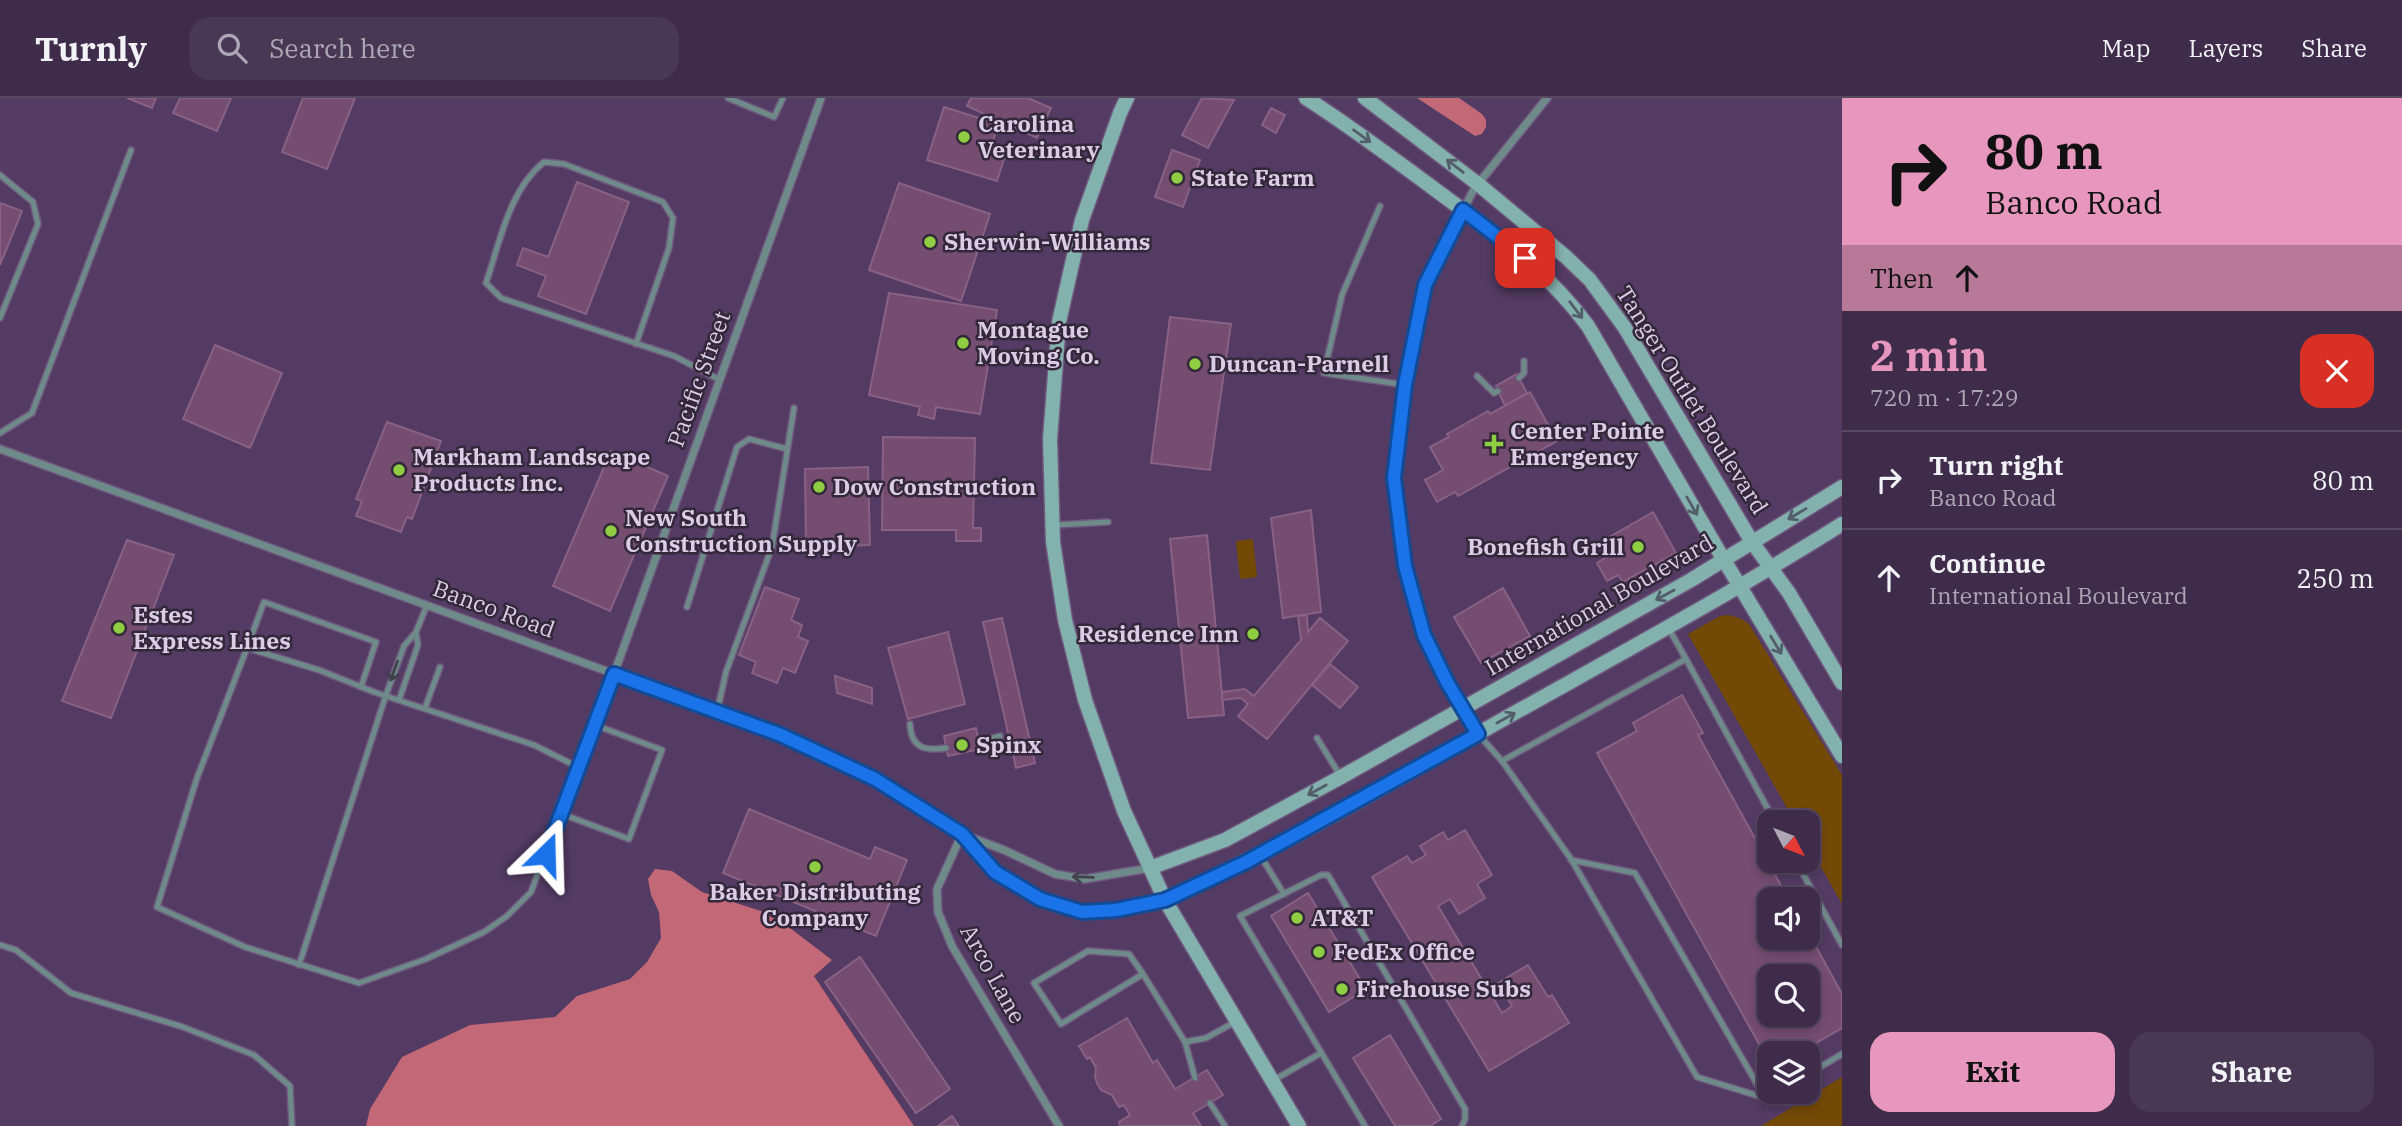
<!DOCTYPE html>
<meta charset="utf-8">
<style>
:root{--surface:#3e2c4a;--page:#493854;--text:#f1f3f6;--muted:#ada7b5;--line:#574862;--accent:#e797bd}
body{margin:0;font-family:"IBM Plex Serif",serif;background:var(--page);color:var(--text);height:100vh;display:flex;flex-direction:column;font-size:26px;white-space:nowrap}
*{box-sizing:border-box;margin:0}
p{font-size:23px;color:var(--muted)}
.icon{flex:none;width:38px;height:38px;fill:none;stroke:currentColor;stroke-width:2;stroke-linecap:round;stroke-linejoin:round}
.map{position:relative;flex:1;overflow:hidden}
.details{display:flex;flex-direction:column;background:var(--surface);width:560px}
.details>*{flex:none}
.top-card{background:#e797bd;color:#111;overflow:hidden}
.needle{width:46px;rotate:132deg}
.buttons{position:absolute;left:1757px;top:712px;display:grid;gap:14px}
.buttons a{display:grid;place-items:center;width:63px;height:63px;border-radius:14px;background:var(--surface);box-shadow:0 4px 10px #0003,0 0 0 2px var(--line);font-size:35px}
.pin{position:absolute;display:grid;place-items:center;width:60px;height:60px;color:#fff;margin:-30px;border-radius:14px;box-shadow:0 4px 10px #0006}
.me{position:absolute;width:77px;margin:-38px;rotate:22deg;stroke-linejoin:round;filter:drop-shadow(0 0 5px #0008)}
.turn{display:flex;align-items:center;gap:24px;height:147px;padding:0 28px;font-size:32px}
.turn .icon{width:91px;height:91px;stroke-width:2.5}
.turn b{display:block;font-size:49px;line-height:60px}
.then{display:flex;align-items:center;height:66px;padding:0 28px;background:#0003;gap:14px;font-size:26px}
.round{display:grid;place-items:center;flex:none;width:74px;height:74px;border-radius:21px;background:var(--page)}
.summary{display:flex;align-items:center;justify-content:space-between;height:119px;padding:0 28px}
h1{font-size:42px;font-weight:700;line-height:52px;color:var(--accent)}
.cta{display:flex;gap:14px;margin-top:auto;padding:14px 28px}
.cta a{flex:1;height:80px;border-radius:21px;background:var(--accent);color:#111;font-size:28px;font-weight:700;line-height:80px;text-align:center}
.cta a+a{background:var(--page);color:var(--text)}
ul{padding:0;list-style:none}
li{display:flex;align-items:center;gap:21px;height:98px;padding:0 28px;border-top:2px solid var(--line)}
li div{flex:1}
li b{display:block;font-size:26px}
li em{font-style:normal}
header{display:flex;align-items:center;gap:42px;box-sizing:border-box;height:98px;padding:0 35px;background:var(--surface);border-bottom:2px solid var(--line)}
header strong{font-size:33px}
nav{display:flex;gap:38px;margin-inline-start:auto;font-size:24px}
.search{width:490px;height:63px;background:var(--page);display:flex;align-items:center;gap:18px;box-sizing:border-box;padding:0 24px;border-radius:21px;color:var(--muted);font-size:26px}
main{display:flex;flex:1;min-height:0}
.map>svg:first-child{display:block}
.green{fill:#734906}
.water{fill:#c36877}
.building{fill:#744d70;stroke:#896185;stroke-width:2;fill-rule:evenodd}
.lines{fill:none;stroke-linecap:round;stroke-linejoin:round}
.lane-casing{stroke:#6e587d;stroke-width:8}
.street-casing{stroke:#6e587d;stroke-width:10}
.secondary-casing{stroke:#6e587d;stroke-width:17}
.lane{stroke:#6f8b89;stroke-width:5}
.street{stroke:#6f8b89;stroke-width:7}
.secondary{stroke:#83b1ae;stroke-width:14}
.oneway{stroke:#535f68}
.oneway2{stroke:#42414e}
.route-casing{stroke:#114b97;stroke-width:18}
.route{stroke:#1a73e8;stroke-width:12}
.poi-dot{fill:#8fcd42;stroke:#33283a;stroke-width:2.5}
.labels{text-anchor:middle;stroke-width:5;stroke-linejoin:round;paint-order:stroke}
.poi-label{font-size:23px;font-weight:bold;fill:#dacde5;stroke:#33283a;text-anchor:start}
.street-label{font-size:23px;fill:#dacde5;stroke:#33283a}
</style>
<header>
<strong>Turnly</strong>
<div class="search"><svg class="icon" aria-label="search" viewBox="0 0 24 24"><circle cx="10" cy="10" r="6"/><path d="M15 15l6 6"/></svg>Search here</div>
<nav><a>Map</a><a>Layers</a><a>Share</a></nav>
</header>
<main>
<div class="map">
<svg width="1842" height="1028" viewBox="0 0 1842 1028">
<rect width="100%" height="100%" fill="#533b63"/>
<g class="green">
<polygon points="1253,441 1257,479 1240,481 1236,443"/>
<polygon points="1729,517 1742,521 1749,526 1842,677 1842,806 1808,746 1808,724 1795,724 1688,536 1720,518"/>
<polygon points="1842,979 1842,1028 1761,1028"/>
</g>
<g class="water">
<polygon points="1417,0 1459,0 1482,16 1486,22 1486,29 1482,36 1475,38"/>
<polygon points="655,771 672,773 702,794 761,813 790,830 832,862 814,878 914,1028 366,1028 370,1011 402,959 470,927 555,919 577,898 630,881 647,864 661,840 659,814 651,797 648,781"/>
</g>
<g class="building">
<polygon points="127,0 156,0 152,10"/>
<polygon points="180,0 231,0 217,33 173,15"/>
<polygon points="303,0 355,0 327,71 282,54"/>
<polygon points="971,0 1028,0 1051,10 1037,40 967,8"/>
<polygon points="1202,0 1234,2 1208,50 1182,37"/>
<polygon points="944,9 998,26 990,53 1005,58 997,83 927,62"/>
<polygon points="1271,10 1285,17 1276,35 1262,27"/>
<polygon points="1172,52 1200,62 1183,109 1155,99"/>
<polygon points="577,84 629,104 586,216 538,198 546,178 517,167 523,150 548,159"/>
<polygon points="899,85 990,116 961,203 869,172"/>
<polygon points="0,105 22,113 0,167"/>
<polygon points="889,195 997,212 980,316 936,309 934,321 918,317 920,309 869,297"/>
<polygon points="1170,219 1231,226 1210,372 1151,365"/>
<polygon points="215,247 282,275 250,350 183,321"/>
<polygon points="1517,276 1527,295 1505,308 1496,288"/>
<polygon points="1530,294 1557,343 1458,398 1455,394 1437,404 1425,382 1443,372 1430,349 1449,339 1447,336 1488,313 1490,316"/>
<polygon points="387,324 441,343 412,421 407,419 401,434 356,418 362,403 356,401"/>
<polygon points="883,339 975,340 973,430 981,430 981,443 956,443 956,432 882,432"/>
<polygon points="611,353 668,378 610,513 553,488"/>
<polygon points="868,369 870,447 806,449 805,371"/>
<polygon points="1311,412 1321,514 1283,520 1271,420"/>
<polygon points="1653,414 1676,455 1623,484 1618,477 1607,483 1597,465 1608,458 1601,444"/>
<polygon points="1207,437 1224,617 1188,620 1170,441"/>
<polygon points="127,442 174,457 111,620 62,603"/>
<polygon points="765,489 799,501 791,522 802,527 798,539 808,543 795,575 783,570 777,585 752,575 756,564 739,557"/>
<polygon points="1503,490 1530,538 1481,565 1454,519"/>
<polygon points="1307,517 1308,534 1320,520 1348,543 1267,641 1238,618 1248,606 1241,600 1222,602 1222,594 1245,591 1254,598 1301,542 1298,518"/>
<polygon points="1002,520 1035,665 1016,670 983,524"/>
<polygon points="948,534 965,606 908,621 888,550"/>
<polygon points="1330,566 1358,589 1340,610 1312,587"/>
<polygon points="835,578 872,590 872,606 837,595"/>
<path d="M1682 597 1703 635 1698 637 1789 802H1769V840H1808V834L1842 896V930L1797 956H1769V964L1597 655 1637 633 1633 625ZM1769 878H1808V917H1769Z"/>
<polygon points="976,630 980,651 948,658 944,638"/>
<polygon points="749,711 870,761 875,749 907,762 876,838 723,775"/>
<polygon points="1465,732 1492,777 1477,786 1485,800 1459,816 1450,801 1438,808 1502,915 1512,908 1498,885 1528,867 1548,899 1552,897 1569,925 1489,973 1372,779 1407,758 1412,765 1426,757 1420,748 1443,734 1448,742"/>
<polygon points="1308,795 1366,891 1329,914 1271,818"/>
<polygon points="860,859 950,991 916,1015 825,884"/>
<polygon points="1127,920 1153,965 1157,962 1175,991 1207,972 1223,997 1193,1015 1201,1028 1120,1028 1119,1024 1130,1017 1124,1007 1119,1009 1112,997 1101,992 1097,985 1095,979 1096,970 1090,959 1087,961 1079,948"/>
<polygon points="1390,937 1441,1021 1430,1028 1395,1028 1353,960"/>
<polygon points="952,1018 959,1028 938,1028"/>
</g>
<g class="lines">
<defs>
<g id="lane">
<polyline points="728,0 774,19 783,0"/>
<polyline points="0,77 33,104 38,126 0,220"/>
<polyline points="1380,108 1342,197 1324,275 1406,287"/>
<path d="M636 246 669 150 673 120 663 104 564 66 544 64C509 92 500 144 486 185L501 200 674 258 720 282"/>
<polyline points="1477,278 1494,295 1498,293"/>
<polyline points="1519,280 1524,275 1524,263"/>
<polyline points="0,335 32,315 131,52"/>
<polyline points="1055,427 1108,424"/>
<polyline points="687,509 737,349 749,341 787,351"/>
<polygon points="247,550 319,572 374,594 534,647 578,669 531,794 507,818 484,834 426,861 359,885 245,849 157,809 197,680"/>
<polyline points="247,550 264,504 376,544 361,589"/>
<polyline points="1686,561 1775,724"/>
<polyline points="399,602 418,547 416,535"/>
<polyline points="425,610 440,569"/>
<polyline points="717,614 726,574 772,449 794,310"/>
<path d="M910 626C911 651 926 653 946 650"/>
<polyline points="1478,636 1502,663 1686,561 1669,531"/>
<polyline points="1317,640 1341,679"/>
<polyline points="978,644 1000,638"/>
<polyline points="1502,663 1571,761 1697,979 1765,1000"/>
<polyline points="578,669 614,576"/>
<polyline points="562,716 629,741 662,652 595,627"/>
<polyline points="1260,757 1284,796"/>
<polyline points="1571,762 1635,775 1765,1000 1775,994"/>
<polyline points="1796,763 1842,847"/>
<polyline points="0,847 16,852 71,895 183,929 254,957 290,988 292,1028"/>
<polyline points="299,867 386,597 404,548 416,534 427,507"/>
<polyline points="1143,876 1061,926 1034,885 1088,853 1129,856 1143,876 1185,944 1206,940 1235,924"/>
<polyline points="1185,944 1195,980"/>
<polyline points="1808,976 1842,956"/>
<polyline points="1272,983 1321,955"/>
<polyline points="1210,1005 1225,1028"/>
<polyline points="1365,1028 1240,818 1321,777 1328,777 1465,1011 1465,1021 1462,1028"/>
</g>
<g id="street">
<polyline points="0,351 781,637 875,681 962,736 1004,752 1055,776 1085,781 1150,770"/>
<polyline points="614,576 821,0"/>
<polyline points="1478,636 1447,584 1424,537 1405,468 1394,380 1406,287 1425,187 1474,91 1547,0"/>
<polyline points="962,736 937,791 938,814 952,848 1059,1028"/>
<polyline points="965,739 995,774 1040,801 1082,814 1116,812 1165,802"/>
</g>
<g id="secondary">
<polyline points="1127,0 1120,15 1082,122 1059,224 1050,341 1053,444 1065,522 1085,602 1124,713 1165,802 1299,1028"/>
<path d="M1306 0C1350 28 1391 59 1433 90 1491 133 1544 169 1588 228L1718 452 1842 658"/>
<polyline points="1365,0 1478,86 1566,159 1590,182 1625,230 1752,444 1789,495 1842,585"/>
<polyline points="1150,770 1225,742 1341,679 1691,482 1842,389"/>
<path d="M1165 802C1281 749 1391 685 1502 622 1616 558 1731 496 1842 426"/>
</g>
</defs>
<use href="#lane" class="lane-casing"/>
<use href="#street" class="street-casing"/>
<use href="#secondary" class="secondary-casing"/>
<use href="#lane" class="lane"/>
<use href="#street" class="street"/>
<use href="#secondary" class="secondary"/>
</g>
<defs><path id="oneway-shaft" d="M-6 0H5M1.5-3L5.5 0L1.5 3" fill="none" stroke-width="1.6" stroke-linecap="round" stroke-linejoin="round" transform="scale(1.75)"/></defs>
<g class="oneway">
<use href="#oneway-shaft" transform="translate(1362 38) rotate(36)"/>
<use href="#oneway-shaft" transform="translate(1455 68) rotate(-142)"/>
<use href="#oneway-shaft" transform="translate(1576 212) rotate(53)"/>
<use href="#oneway-shaft" transform="translate(1692 408) rotate(60)"/>
<use href="#oneway-shaft" transform="translate(1797 416) rotate(149)"/>
<use href="#oneway-shaft" transform="translate(1665 497) rotate(151)"/>
<use href="#oneway-shaft" transform="translate(1776 547) rotate(59)"/>
<use href="#oneway-shaft" transform="translate(1506 620) rotate(-29)"/>
<use href="#oneway-shaft" transform="translate(1317 692) rotate(151)"/>
</g>
<g class="oneway2">
<use href="#oneway-shaft" transform="translate(394 573) rotate(110)"/>
<use href="#oneway-shaft" transform="translate(1083 779) rotate(-178)"/>
</g>
<g class="lines">
<defs>
<polyline id="route" points="546,756 614,576 781,637 875,681 962,736 995,774 1040,801 1082,814 1116,812 1165,802 1246,764 1478,636 1447,584 1424,537 1405,468 1394,380 1405,287 1425,187 1463,112 1525,160"/>
</defs>
<use href="#route" class="route-casing"/>
<use href="#route" class="route"/>
</g>
<g class="poi-dot">
<circle cx="964" cy="39" r="7"/>
<circle cx="1177" cy="80" r="7"/>
<circle cx="930" cy="144" r="7"/>
<circle cx="963" cy="245" r="7"/>
<circle cx="1195" cy="266" r="7"/>
<path d="M1490.5 335.5h7v7h7v7h-7v7h-7v-7h-7v-7h7z"/>
<circle cx="399" cy="372" r="7"/>
<circle cx="819" cy="389" r="7"/>
<circle cx="611" cy="433" r="7"/>
<circle cx="1638" cy="449" r="7"/>
<circle cx="119" cy="530" r="7"/>
<circle cx="1253" cy="536" r="7"/>
<circle cx="962" cy="647" r="7"/>
<circle cx="815" cy="769" r="7"/>
<circle cx="1297" cy="820" r="7"/>
<circle cx="1319" cy="854" r="7"/>
<circle cx="1342" cy="891" r="7"/>
</g>
<g class="labels">
<g class="poi-label">
<text x="978" y="34">Carolina<tspan x="978" dy="26">Veterinary</tspan></text>
<text x="1191" y="88">State Farm</text>
<text x="944" y="152">Sherwin-Williams</text>
<text x="977" y="240">Montague<tspan x="977" dy="26">Moving Co.</tspan></text>
<text x="1209" y="274">Duncan-Parnell</text>
<text x="1510" y="341">Center Pointe<tspan x="1510" dy="26">Emergency</tspan></text>
<text x="413" y="367">Markham Landscape<tspan x="413" dy="26">Products Inc.</tspan></text>
<text x="833" y="397">Dow Construction</text>
<text x="625" y="428">New South<tspan x="625" dy="26">Construction Supply</tspan></text>
<text x="1624" y="457" text-anchor="end">Bonefish Grill</text>
<text x="133" y="525">Estes<tspan x="133" dy="26">Express Lines</tspan></text>
<text x="1239" y="544" text-anchor="end">Residence Inn</text>
<text x="976" y="655">Spinx</text>
<text x="815" y="802" text-anchor="middle">Baker Distributing<tspan x="815" dy="26">Company</tspan></text>
<text x="1311" y="828">AT&amp;T</text>
<text x="1333" y="862">FedEx Office</text>
<text x="1356" y="899">Firehouse Subs</text>
</g>
<g class="street-label">
<text transform="translate(699 281) rotate(-70)" y="8">Pacific Street</text>
<text transform="translate(1692 302) rotate(58)" y="8">Tanger Outlet Boulevard</text>
<text transform="translate(1599 507) rotate(-30)" y="8">International Boulevard</text>
<text transform="translate(494 511) rotate(20)" y="8">Banco Road</text>
<text transform="translate(993 876) rotate(61)" y="8">Arco Lane</text>
</g>
</g>
</svg>
<div class="buttons">
<a><svg class="needle" viewBox="-14 -14 28 28"><path d="M0-13l5 13h-10z" fill="#e53935"/><path d="M0 13l5-13h-10z" fill="#ada7b5"/></svg></a>
<a><svg class="icon" aria-label="sound" viewBox="0 0 24 24"><path d="M4 9h4l5-4v14l-5-4H4zM17 9q2 3 0 6"/></svg></a>
<a><svg class="icon" aria-label="search" viewBox="0 0 24 24"><circle cx="10" cy="10" r="6"/><path d="M15 15l6 6"/></svg></a>
<a><svg class="icon" aria-label="layers" viewBox="0 0 24 24"><path d="M12 4l9 5-9 5-9-5zM3 14l9 5 9-5"/></svg></a>
</div>
<div class="pin" style="left:1525px;top:160px;background:#d93025"><svg class="icon" aria-label="arrive" viewBox="0 0 24 24"><path d="M6 21V4h12l-3 4 3 4H6"/></svg></div>
<svg class="me" style="left:546px;top:756px" viewBox="-20 -20 40 40"><path d="M0-17L14 15 0 8-14 15z" fill="#1a73e8" stroke="#fff" stroke-width="4"/></svg>
</div>
<section class="details">
<div class="top-card">
<div class="turn"><svg class="icon" aria-label="right" viewBox="0 0 24 24"><path d="M7 20v-9h11M14 6l5 5-5 5"/></svg><div><b>80 m</b>Banco Road</div></div>
<div class="then">Then<svg class="icon" aria-label="ahead" viewBox="0 0 24 24"><path d="M12 20V5M6 11l6-6 6 6"/></svg></div>
</div>
<div class="summary"><div><h1>2 min</h1><p>720 m · 17:29</p></div><a class="round" style="background:#d93025;color:#fff"><svg class="icon" aria-label="close" viewBox="0 0 24 24"><path d="M6 6l12 12M18 6L6 18"/></svg></a></div>
<ul>
<li><svg class="icon" aria-label="right" viewBox="0 0 24 24"><path d="M7 20v-9h11M14 6l5 5-5 5"/></svg><div><b>Turn right</b><p>Banco Road</p></div><em>80 m</em></li>
<li><svg class="icon" aria-label="ahead" viewBox="0 0 24 24"><path d="M12 20V5M6 11l6-6 6 6"/></svg><div><b>Continue</b><p>International Boulevard</p></div><em>250 m</em></li>
</ul>
<div class="cta"><a>Exit</a><a>Share</a></div>
</section>
</main>
